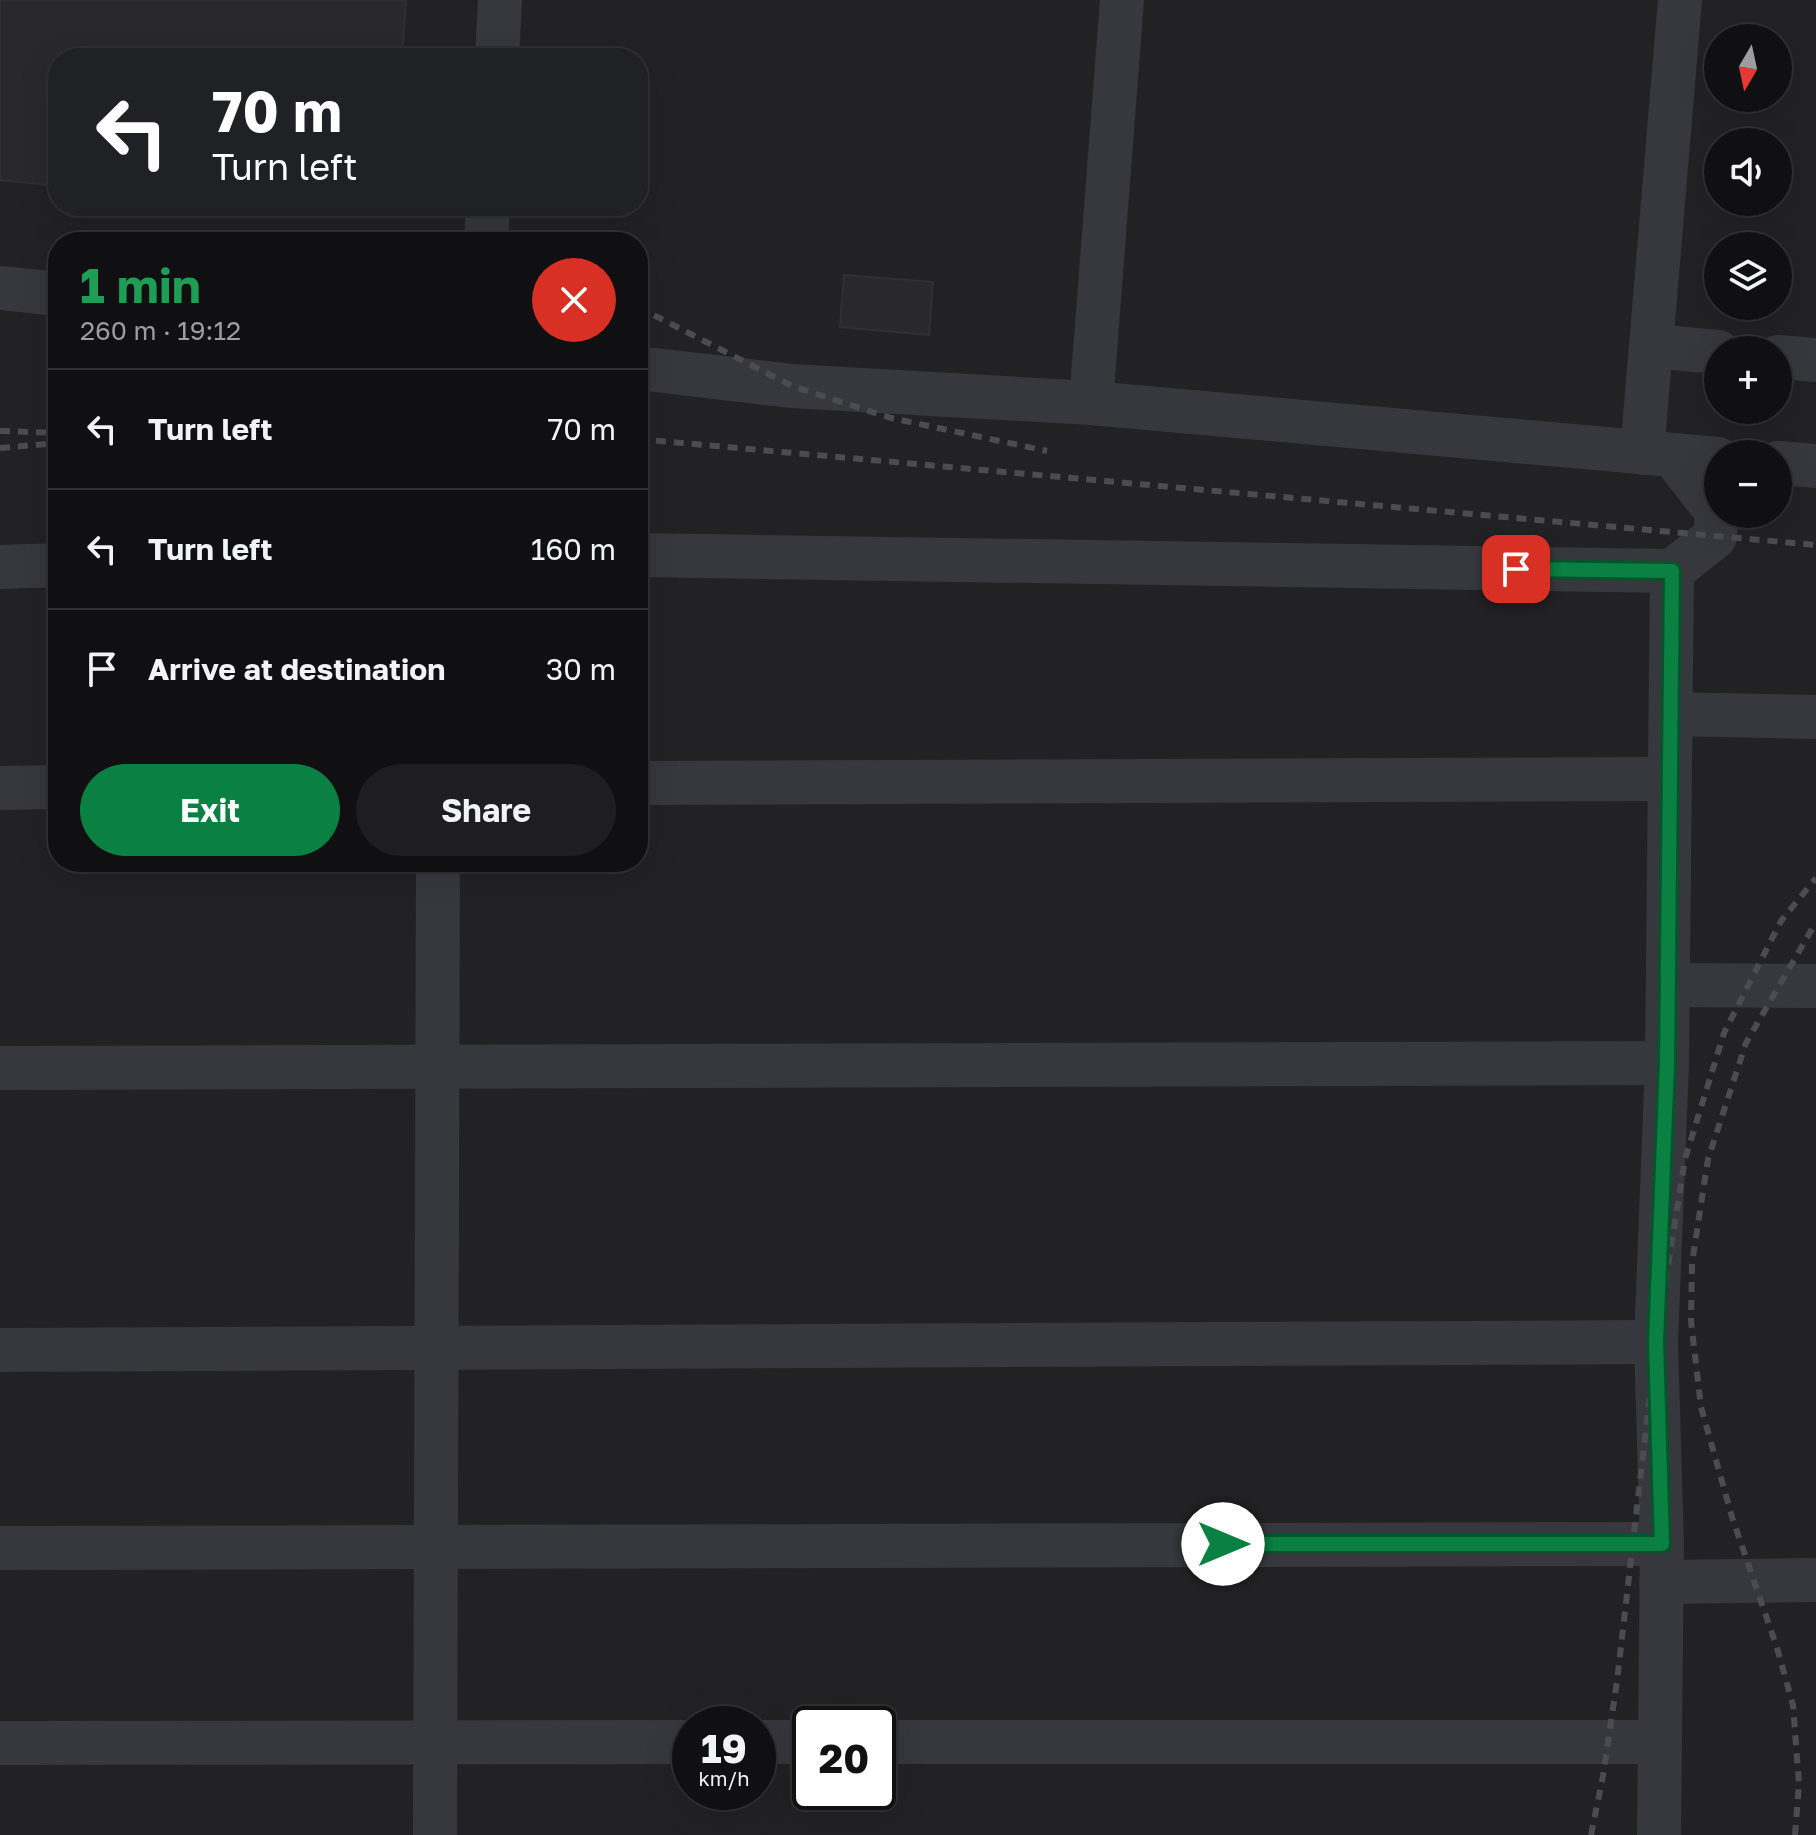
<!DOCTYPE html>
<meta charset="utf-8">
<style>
:root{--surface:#101012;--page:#1e1e20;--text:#f1f3f6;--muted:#9c9d9f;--line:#303032;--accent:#0b8043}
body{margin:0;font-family:"Golos Text",sans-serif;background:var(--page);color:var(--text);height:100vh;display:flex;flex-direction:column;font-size:30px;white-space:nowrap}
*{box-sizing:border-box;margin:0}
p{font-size:26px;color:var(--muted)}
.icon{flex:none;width:44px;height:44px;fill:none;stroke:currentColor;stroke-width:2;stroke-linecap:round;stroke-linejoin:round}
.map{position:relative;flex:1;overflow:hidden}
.details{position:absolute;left:48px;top:232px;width:600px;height:640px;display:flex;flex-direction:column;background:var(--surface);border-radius:32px;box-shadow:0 8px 32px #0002,0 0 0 2px var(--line)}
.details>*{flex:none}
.top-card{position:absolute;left:48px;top:48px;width:600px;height:168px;border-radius:32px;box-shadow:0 8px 32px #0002,0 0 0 2px var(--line);background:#202124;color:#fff;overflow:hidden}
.needle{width:52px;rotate:189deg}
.tools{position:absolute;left:1704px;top:24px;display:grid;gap:16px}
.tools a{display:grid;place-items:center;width:88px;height:88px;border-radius:50%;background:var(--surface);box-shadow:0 8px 32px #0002,0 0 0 2px var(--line);font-size:40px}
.speed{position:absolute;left:672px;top:1706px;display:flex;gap:16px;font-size:40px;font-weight:700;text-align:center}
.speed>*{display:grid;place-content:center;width:104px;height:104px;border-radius:50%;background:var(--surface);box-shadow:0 8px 32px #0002,0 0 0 2px var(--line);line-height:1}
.speed small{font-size:20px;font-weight:400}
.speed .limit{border:4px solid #111;border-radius:12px;background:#fff;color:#111}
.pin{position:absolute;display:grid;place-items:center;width:68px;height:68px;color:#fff;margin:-34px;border-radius:16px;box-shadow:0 4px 12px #0006}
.me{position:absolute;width:88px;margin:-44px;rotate:90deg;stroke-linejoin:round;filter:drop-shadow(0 0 6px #0008)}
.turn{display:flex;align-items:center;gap:28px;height:168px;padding:0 32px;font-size:36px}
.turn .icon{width:104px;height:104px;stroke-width:2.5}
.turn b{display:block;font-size:56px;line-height:68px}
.round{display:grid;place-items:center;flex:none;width:84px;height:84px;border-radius:42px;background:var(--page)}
.overview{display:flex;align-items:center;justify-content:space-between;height:136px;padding:0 32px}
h1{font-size:48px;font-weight:700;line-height:60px;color:#1e9e55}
.button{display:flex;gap:16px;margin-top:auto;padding:16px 32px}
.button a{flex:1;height:92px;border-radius:48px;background:var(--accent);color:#fff;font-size:32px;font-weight:700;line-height:92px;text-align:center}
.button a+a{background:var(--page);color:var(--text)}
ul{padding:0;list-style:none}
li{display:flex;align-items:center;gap:24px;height:120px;padding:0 32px;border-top:2px solid var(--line)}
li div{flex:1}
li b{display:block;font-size:30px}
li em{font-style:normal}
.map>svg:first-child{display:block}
.built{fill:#222225;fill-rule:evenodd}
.building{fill:#29292c;stroke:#303034;stroke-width:2}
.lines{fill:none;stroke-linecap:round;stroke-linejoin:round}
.minor{stroke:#37383d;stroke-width:44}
.rail{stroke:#4a4c52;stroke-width:6;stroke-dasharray:10 8;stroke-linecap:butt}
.route-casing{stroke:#07532c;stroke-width:20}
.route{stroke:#0b8043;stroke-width:14}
</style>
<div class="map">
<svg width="1816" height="1835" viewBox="0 0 1816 1835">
<rect width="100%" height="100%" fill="#161618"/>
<path class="built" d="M0 0H1816V1835H0ZM1718 38H1778V98H1718ZM58 58H638V206H58ZM1718 142H1778V202H1718ZM58 242H638V862H58ZM1718 246H1778V306H1718ZM1718 350H1778V410H1718ZM1718 454H1778V514H1718ZM690 1724H758V1792H690ZM810 1724H878V1792H810Z"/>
<g class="building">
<polygon points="0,0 406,0 402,58 58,58 58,186 0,180"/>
<polygon points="276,206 390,206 389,216"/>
<polygon points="844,275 933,282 929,335 840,327"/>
</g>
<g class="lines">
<g class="minor">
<polyline points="497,58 500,0"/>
<polyline points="486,242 488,206"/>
<polyline points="0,288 58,294"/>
<polyline points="1651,346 1718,352"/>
<polyline points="1778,357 1816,360"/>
<polyline points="638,368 792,386 1091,403 1718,459"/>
<polyline points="1091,403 1122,0"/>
<polyline points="1642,453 1680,0"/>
<polyline points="1778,463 1816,466"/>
<polyline points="638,555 1672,571"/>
<polyline points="0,567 58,565"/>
<polyline points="1671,714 1816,717"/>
<polyline points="638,783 1670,779"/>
<polyline points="0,788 58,787"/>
<polyline points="1668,985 1816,986"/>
<polyline points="0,1068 1667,1063"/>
<polyline points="0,1350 1656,1342"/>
<polyline points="0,1548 1662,1544"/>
<polyline points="1661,1582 1816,1580"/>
<polyline points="758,1742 810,1742"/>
<polyline points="878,1742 1660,1742"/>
<polyline points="0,1743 690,1742"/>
<polyline points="435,1835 438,862"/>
<polyline points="1659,1835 1662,1544 1656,1342 1667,1063 1672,571 1715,537 1717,512 1673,456"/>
</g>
<g class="rail">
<polyline points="638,307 792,386 891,418 1047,451"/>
<polyline points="0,431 58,433"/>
<polyline points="638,439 1816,545"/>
<polyline points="0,448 58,443"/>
<polyline points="1591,1835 1603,1776 1617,1681 1656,1342 1685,1159 1724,1033 1781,921 1816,878"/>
<polyline points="1795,1835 1799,1784 1793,1705 1777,1648 1732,1517 1701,1407 1691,1321 1692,1263 1708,1159 1746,1043 1816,922"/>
</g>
</g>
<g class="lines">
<defs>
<polyline id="route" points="1223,1544 1662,1544 1656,1342 1667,1063 1672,571 1516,569"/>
</defs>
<use href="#route" class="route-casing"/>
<use href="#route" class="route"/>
</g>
</svg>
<div class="tools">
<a><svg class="needle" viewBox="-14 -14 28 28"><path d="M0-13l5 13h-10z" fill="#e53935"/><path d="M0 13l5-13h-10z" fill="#9c9d9f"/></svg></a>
<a><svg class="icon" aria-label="sound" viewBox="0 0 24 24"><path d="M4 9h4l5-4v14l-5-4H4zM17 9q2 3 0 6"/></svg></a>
<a><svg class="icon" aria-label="layers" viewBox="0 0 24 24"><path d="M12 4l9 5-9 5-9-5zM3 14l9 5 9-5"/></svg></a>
<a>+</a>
<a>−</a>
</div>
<div class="speed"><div>19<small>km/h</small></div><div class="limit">20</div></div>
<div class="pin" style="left:1516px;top:569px;background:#d93025"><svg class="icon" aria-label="arrive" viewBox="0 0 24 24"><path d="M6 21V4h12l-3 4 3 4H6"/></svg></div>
<svg class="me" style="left:1223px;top:1544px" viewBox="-20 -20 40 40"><circle r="19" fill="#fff"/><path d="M0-13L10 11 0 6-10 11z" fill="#0b8043"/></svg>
<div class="top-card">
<div class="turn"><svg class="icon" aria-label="left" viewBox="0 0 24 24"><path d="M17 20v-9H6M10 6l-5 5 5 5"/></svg><div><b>70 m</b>Turn left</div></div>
</div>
<section class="details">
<div class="overview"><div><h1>1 min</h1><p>260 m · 19:12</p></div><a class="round" style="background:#d93025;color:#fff"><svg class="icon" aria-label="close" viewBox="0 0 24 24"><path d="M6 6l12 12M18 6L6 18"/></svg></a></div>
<ul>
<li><svg class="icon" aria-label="left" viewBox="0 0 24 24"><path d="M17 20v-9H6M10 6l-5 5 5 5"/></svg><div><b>Turn left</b></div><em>70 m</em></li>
<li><svg class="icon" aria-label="left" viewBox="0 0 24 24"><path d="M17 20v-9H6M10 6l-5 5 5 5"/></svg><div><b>Turn left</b></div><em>160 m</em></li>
<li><svg class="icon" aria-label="arrive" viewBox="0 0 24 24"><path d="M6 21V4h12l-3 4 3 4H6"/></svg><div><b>Arrive at destination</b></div><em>30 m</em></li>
</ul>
<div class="button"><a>Exit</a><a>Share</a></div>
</section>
</div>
